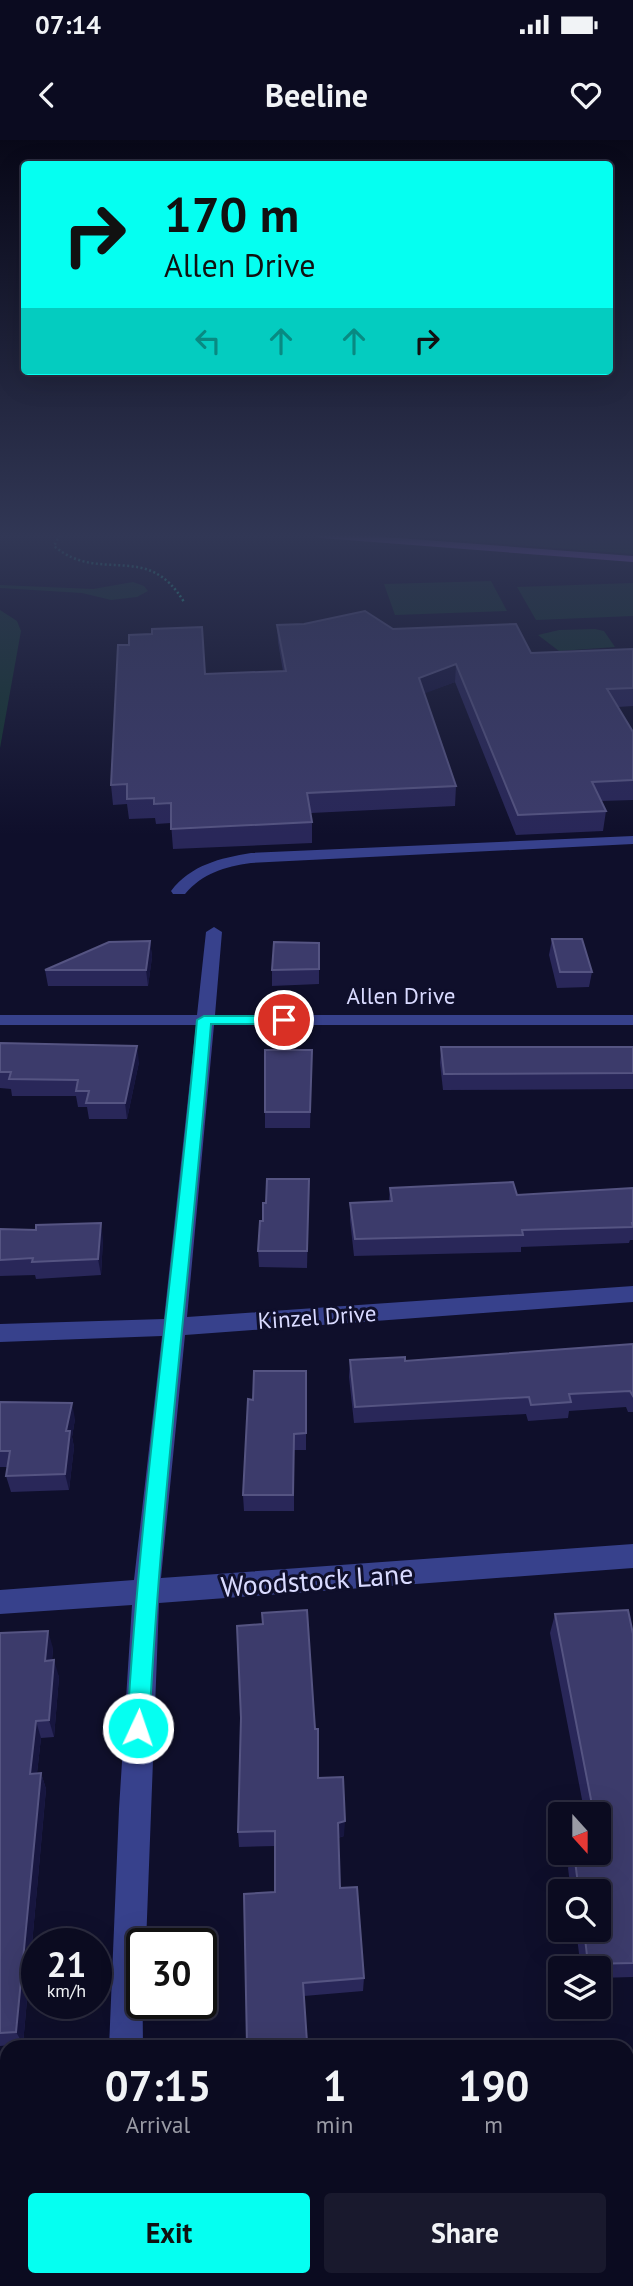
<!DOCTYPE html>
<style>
:root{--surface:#0b0b20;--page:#19192d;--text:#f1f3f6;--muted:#9a9ba5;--line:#2b2b3e;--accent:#05fff1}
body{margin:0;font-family:"PT Sans",sans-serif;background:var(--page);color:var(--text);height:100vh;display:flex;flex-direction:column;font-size:26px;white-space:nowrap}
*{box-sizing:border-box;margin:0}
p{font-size:23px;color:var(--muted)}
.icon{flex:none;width:38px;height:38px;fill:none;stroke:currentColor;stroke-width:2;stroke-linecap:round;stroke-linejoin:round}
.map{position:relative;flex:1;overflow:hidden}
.side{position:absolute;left:0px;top:1900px;width:634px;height:247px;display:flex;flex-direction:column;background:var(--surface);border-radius:21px 21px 0 0;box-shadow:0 7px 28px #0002,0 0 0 2px var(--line)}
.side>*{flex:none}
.hud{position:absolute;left:21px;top:21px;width:592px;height:214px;border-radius:7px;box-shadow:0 7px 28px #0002,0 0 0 2px var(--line);background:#05fff1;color:#111;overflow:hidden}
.needle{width:46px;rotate:159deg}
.fabs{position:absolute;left:548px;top:1662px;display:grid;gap:14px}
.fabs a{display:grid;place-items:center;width:63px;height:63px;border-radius:7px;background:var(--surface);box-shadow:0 7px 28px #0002,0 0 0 2px var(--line);font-size:35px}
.speed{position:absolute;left:21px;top:1788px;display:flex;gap:14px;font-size:35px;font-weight:700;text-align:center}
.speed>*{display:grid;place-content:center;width:91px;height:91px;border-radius:50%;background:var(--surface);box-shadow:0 7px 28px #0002,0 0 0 2px var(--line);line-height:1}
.speed small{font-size:18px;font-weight:400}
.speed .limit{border:4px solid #111;border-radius:10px;background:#fff;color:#111}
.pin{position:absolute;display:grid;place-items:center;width:60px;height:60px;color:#fff;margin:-30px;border:4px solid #fff;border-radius:50%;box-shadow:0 2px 7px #0007}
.me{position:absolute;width:77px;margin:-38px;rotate:3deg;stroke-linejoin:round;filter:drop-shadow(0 0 5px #0008)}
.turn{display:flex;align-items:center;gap:24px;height:147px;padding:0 28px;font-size:32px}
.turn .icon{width:91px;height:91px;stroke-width:2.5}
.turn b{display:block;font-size:49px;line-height:60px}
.lanes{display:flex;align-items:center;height:66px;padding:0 28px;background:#0003;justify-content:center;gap:35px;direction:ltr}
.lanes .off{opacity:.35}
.eta{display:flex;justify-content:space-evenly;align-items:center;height:119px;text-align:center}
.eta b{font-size:42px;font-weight:700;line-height:49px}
.primary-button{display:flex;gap:14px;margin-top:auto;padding:14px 28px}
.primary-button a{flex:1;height:80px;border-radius:7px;background:var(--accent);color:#111;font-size:28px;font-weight:700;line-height:80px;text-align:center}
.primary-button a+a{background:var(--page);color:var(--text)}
.status{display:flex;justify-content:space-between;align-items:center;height:49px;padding:0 35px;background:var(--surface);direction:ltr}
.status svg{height:19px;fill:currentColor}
header{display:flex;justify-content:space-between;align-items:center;height:91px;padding:0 28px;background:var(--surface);font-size:32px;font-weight:700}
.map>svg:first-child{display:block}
.green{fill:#12352e}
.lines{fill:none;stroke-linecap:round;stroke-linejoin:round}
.path{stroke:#29c3a2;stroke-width:2.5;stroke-dasharray:2 2.5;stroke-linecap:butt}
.minor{fill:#37418c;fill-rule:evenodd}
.major{fill:#ab60ff;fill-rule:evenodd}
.wall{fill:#292759}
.shaded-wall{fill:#17163f}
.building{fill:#3c3b6b;stroke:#555482;stroke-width:2}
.route{fill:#05fff1;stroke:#03a69d;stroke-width:2}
.labels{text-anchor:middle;stroke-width:6;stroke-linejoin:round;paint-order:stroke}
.street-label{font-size:23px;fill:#d9daff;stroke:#0f0f2b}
.near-street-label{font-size:28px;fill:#d9daff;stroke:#0f0f2b}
</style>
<div class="status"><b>07:14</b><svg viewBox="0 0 49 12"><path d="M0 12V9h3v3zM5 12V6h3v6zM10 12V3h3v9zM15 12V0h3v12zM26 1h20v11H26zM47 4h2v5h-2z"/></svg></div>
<header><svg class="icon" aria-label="back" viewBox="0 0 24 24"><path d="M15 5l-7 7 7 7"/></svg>Beeline<svg class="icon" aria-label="heart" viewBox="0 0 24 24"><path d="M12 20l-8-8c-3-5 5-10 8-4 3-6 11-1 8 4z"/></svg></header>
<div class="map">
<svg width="633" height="2146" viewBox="0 0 633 2146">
<rect width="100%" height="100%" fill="#0f0f2b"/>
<g class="green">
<polygon points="390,395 633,395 633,414"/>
<polygon points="491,441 507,471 395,475 384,444"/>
<polygon points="133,442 144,446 148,451 137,457 111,460 82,453 0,448 0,445 93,449"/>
<polygon points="633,443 633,476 536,480 517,447"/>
<polygon points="0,470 17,481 21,491 0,608"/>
<polygon points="595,489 604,491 615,507 559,511 538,495 559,490"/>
</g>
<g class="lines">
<path class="path" d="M60 395 54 406C100 445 147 400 184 462"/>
<g class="minor">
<path d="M633 696V704L251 723C224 727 203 733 185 754H173L171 751C191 725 220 718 251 713Z"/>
<polygon points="214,787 222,792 215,875 633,875 633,885 214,885 187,1177 633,1146 633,1162 185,1195 161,1438 633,1404 633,1428 159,1463 146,1804 142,1804 143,1908 109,1908 119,1669 132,1465 0,1474 0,1450 134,1440 162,1196 0,1202 0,1184 164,1179 196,885 0,885 0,875 197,875 206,792"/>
<rect x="99" y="2140" width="38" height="6"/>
</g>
<polygon class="major" points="316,395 359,395 633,416 633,422 321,398"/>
</g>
<g class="wall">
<polygon points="277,485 393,489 531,513 633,509 633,566 618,567 633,592 633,660 601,661 606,671 603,691 516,695 455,542 424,553 456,646 455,666 311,673 312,682 312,703 173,709 171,683 156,684 155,678 129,679 127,664 113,665 111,645 205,534 283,531 278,502"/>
<polygon points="552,799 592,832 589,847 557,848 549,815"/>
<polygon points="150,801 152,817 148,846 48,846 45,830"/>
<polygon points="319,803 319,844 272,846 272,830"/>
<polygon points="0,903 139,922 127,979 89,979 87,967 78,967 76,956 12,956 11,949 0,948"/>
<polygon points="441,907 633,907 633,949 443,950 440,923"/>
<polygon points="312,910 310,988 265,988 265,972"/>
<polygon points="309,1039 307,1128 259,1127 258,1111 266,1063"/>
<polygon points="390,1048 517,1055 633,1048 633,1100 630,1100 629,1103 521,1107 521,1112 354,1116 350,1080 350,1063 389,1061"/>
<polygon points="0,1089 103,1099 101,1135 36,1139 35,1135 0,1136"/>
<polygon points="633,1204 633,1272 628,1272 626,1267 569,1271 568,1278 528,1281 526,1274 354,1283 349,1237 350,1220 405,1221"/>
<polygon points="306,1231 306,1310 294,1310 294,1371 244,1371 243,1355 253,1260"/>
<polygon points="0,1262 75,1279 72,1297 74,1307 69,1350 11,1352 6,1336 8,1327 0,1327"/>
<polygon points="555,1474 633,1494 633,1837 598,1838 598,1829 581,1829 576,1790 598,1790 598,1752 571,1752 568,1728 573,1713 598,1713 598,1675 585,1675 550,1493"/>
<polygon points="263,1484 318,1638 344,1696 338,1698 340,1748 364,1838 363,1851 304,1856 247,1905 275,1752 275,1706 239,1707 238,1692"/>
<polygon points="0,1493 53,1508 52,1521 59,1537 54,1597 41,1598 37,1633 41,1633 46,1649 23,1904 0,1906"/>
<polygon points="626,1944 633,1944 633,2033 627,2034"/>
<polygon points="0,1945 7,1945 7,2084 0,2085"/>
</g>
<g class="shaded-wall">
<polygon points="456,524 455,542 418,556 419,538"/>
<polygon points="150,801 152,817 148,846 146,830"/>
<polygon points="137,906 139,922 127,979 125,963"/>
<polygon points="101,1083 103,1099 101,1135 98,1119"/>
<polygon points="72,1263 75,1279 72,1297 74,1307 69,1350 65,1334 66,1291"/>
<polygon points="48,1491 53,1508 50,1538 45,1521"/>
<polygon points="54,1520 59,1537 54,1597 49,1580"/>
<polygon points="36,1581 41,1598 35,1650 30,1634"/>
<polygon points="41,1633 46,1649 23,1904 16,1892"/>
<polygon points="345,1681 344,1696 337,1698 338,1683"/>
<polygon points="7,1995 7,2084 0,2075"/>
</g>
<g class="building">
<polygon points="365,471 393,489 516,484 531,513 633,509 633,548 607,549 633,592 633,640 592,642 606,671 518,675 456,524 419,538 456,646 307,653 312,682 171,689 171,663 154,664 154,658 127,659 127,644 111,645 118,505 129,505 129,495 152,494 152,489 202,487 205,534 286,531 277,485 304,484"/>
<polygon points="552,799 582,799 592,832 560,832"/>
<polygon points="150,801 146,830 45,830 109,802"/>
<polygon points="274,802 319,803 319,829 272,830"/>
<polygon points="0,903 137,906 125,963 86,963 89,951 76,951 78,940 9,939 11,932 0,932"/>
<polygon points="441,907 633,907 633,933 444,934"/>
<polygon points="265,910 312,910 310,972 265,972"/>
<polygon points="267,1039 309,1039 307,1111 258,1111 260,1081 263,1081 263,1063 266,1063"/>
<polygon points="513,1042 517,1055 633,1048 633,1083 632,1083 633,1087 522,1090 523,1095 355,1099 350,1063 392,1061 390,1048"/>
<polygon points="101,1083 98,1119 32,1122 33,1118 0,1120 0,1089 36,1090 36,1085"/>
<polygon points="633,1204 633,1256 630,1251 569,1254 571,1262 531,1265 529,1257 355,1267 350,1220 405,1217 405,1221"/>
<polygon points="254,1231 306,1231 306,1293 294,1294 293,1355 243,1355 248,1259 253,1260"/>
<polygon points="0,1262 72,1263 66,1291 70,1291 65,1334 6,1336 10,1311 0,1311"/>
<polygon points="307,1470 315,1589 318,1589 318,1638 343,1637 345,1681 338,1683 340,1748 357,1747 364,1838 303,1843 307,1902 349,1900 349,1908 241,1908 241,1905 247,1905 244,1754 275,1752 275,1691 238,1692 241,1578 237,1486 263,1484 262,1473"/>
<polygon points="628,1470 633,1494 633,1823 588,1824 584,1790 598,1790 598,1752 579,1752 574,1713 598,1713 598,1711 601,1711 598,1697 598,1675 594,1675 555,1474"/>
<polygon points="48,1491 45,1521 54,1520 49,1580 36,1581 30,1634 41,1633 16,1892 0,1893 0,1493"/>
<polygon points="626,1944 633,1944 633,2020 626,1983"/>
<polygon points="0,1945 7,1945 7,1995 0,2072"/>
<rect x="235" y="2140" width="107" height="6"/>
</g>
<linearGradient id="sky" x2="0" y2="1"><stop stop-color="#080818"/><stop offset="0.57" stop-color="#313755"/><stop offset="1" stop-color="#313755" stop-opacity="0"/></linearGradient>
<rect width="633" height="695" fill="url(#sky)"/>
<path class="route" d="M204 876H284L291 880 284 884H211C192 1119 161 1353 149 1588L146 1596 138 1599 130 1596 127 1588C141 1351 176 1116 197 880Z"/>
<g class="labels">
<g class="street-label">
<text x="401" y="864">Allen Drive</text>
<text transform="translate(317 1177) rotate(-4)" y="8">Kinzel Drive</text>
</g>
<g class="near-street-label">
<text transform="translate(317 1440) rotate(-4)" y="10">Woodstock Lane</text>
</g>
</g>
</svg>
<div class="fabs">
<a><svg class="needle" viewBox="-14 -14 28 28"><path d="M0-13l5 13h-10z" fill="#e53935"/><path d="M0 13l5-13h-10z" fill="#9a9ba5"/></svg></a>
<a><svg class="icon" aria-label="search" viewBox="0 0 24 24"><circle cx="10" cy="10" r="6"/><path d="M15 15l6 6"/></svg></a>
<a><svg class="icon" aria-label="layers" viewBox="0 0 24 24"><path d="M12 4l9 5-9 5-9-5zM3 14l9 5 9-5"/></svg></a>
</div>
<div class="speed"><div>21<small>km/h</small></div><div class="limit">30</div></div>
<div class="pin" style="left:284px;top:880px;background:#d93025"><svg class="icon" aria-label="arrive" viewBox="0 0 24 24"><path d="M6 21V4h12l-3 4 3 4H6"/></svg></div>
<svg class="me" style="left:138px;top:1588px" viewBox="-20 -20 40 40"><circle r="17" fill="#05fff1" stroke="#fff" stroke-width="3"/><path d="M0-11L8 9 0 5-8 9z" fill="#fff"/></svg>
<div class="hud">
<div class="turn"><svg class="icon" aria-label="right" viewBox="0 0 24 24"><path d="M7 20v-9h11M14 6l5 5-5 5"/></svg><div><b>170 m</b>Allen Drive</div></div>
<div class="lanes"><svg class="icon off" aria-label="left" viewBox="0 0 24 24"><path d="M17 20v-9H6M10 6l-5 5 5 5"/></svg><svg class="icon off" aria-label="ahead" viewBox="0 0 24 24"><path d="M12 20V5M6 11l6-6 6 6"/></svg><svg class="icon off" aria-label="ahead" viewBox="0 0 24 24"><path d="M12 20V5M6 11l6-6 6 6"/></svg><svg class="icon" aria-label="right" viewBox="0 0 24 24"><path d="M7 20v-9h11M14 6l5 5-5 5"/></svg></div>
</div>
<section class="side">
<div class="eta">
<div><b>07:15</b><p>Arrival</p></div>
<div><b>1</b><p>min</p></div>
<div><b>190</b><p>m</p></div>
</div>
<div class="primary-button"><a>Exit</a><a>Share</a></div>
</section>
</div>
